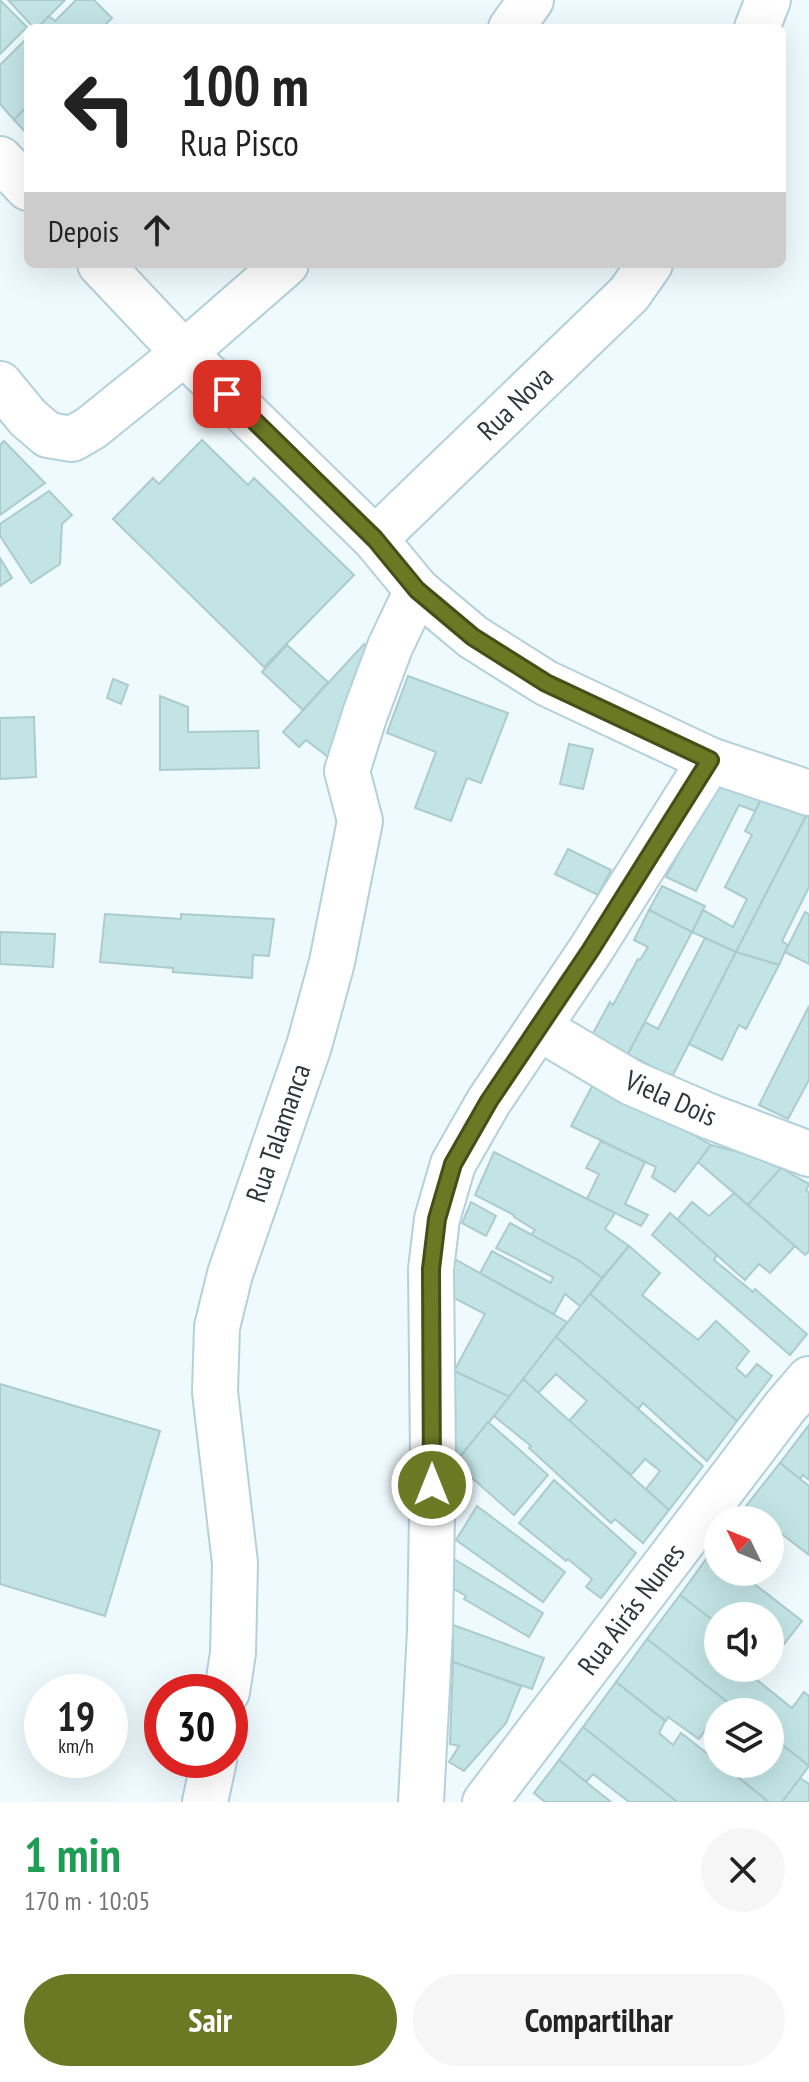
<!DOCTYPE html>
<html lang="pt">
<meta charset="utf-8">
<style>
:root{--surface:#fff;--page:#f6f6f6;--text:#222;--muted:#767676;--accent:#6b7824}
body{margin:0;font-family:"PT Sans Narrow",sans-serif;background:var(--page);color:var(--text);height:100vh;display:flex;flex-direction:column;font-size:30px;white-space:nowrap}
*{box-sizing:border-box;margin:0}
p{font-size:26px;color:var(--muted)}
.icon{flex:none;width:44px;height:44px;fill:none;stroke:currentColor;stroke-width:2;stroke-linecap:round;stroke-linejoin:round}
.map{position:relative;height:1802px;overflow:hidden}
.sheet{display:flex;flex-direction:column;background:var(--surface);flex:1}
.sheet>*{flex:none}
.top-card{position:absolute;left:24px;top:24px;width:762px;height:244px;border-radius:12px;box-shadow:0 8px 32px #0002;background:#fff;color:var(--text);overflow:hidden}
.needle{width:52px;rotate:313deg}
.buttons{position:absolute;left:704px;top:1506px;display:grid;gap:16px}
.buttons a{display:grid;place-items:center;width:80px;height:80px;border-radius:50%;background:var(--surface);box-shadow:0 8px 32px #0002;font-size:40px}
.speed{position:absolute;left:24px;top:1674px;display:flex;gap:16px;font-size:40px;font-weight:700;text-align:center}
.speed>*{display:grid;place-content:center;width:104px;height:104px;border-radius:50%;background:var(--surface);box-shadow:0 8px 32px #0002;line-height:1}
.speed small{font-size:20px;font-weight:400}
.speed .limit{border:12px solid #d22;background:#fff;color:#111}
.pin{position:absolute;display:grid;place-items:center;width:68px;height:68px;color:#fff;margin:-34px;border-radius:16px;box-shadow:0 4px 12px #0006}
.me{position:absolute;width:88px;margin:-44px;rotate:0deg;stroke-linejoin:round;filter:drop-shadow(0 0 6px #0008)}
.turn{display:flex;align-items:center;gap:28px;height:168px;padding:0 24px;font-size:36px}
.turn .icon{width:104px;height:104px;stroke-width:2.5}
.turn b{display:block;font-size:56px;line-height:68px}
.then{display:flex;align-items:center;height:76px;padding:0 24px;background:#0003;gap:16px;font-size:30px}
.round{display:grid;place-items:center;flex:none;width:84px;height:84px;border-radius:42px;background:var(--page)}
.head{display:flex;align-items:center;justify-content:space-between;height:136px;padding:0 24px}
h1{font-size:48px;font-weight:600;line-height:60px;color:#1e9e55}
.button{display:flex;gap:16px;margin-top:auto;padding:16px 24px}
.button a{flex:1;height:92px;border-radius:48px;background:var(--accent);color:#fff;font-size:32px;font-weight:600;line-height:92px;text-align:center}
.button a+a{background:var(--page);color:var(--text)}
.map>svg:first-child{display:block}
.building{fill:#c3e4e5;stroke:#abcbcd;stroke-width:2}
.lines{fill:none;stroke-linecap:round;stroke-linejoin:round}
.minor-casing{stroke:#b3d1db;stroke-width:48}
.minor{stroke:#fff;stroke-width:44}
.route-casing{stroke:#464e17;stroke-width:20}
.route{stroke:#6b7824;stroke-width:14}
.labels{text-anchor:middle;stroke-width:7;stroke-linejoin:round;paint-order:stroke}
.street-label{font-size:28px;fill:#2c383c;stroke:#fff}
</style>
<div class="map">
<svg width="809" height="1802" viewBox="0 0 809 1802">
<rect width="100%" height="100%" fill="#eefafe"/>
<g class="building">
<polygon points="0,0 27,27 0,54"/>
<polygon points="8,0 65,0 37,28 34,28"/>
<polygon points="76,0 94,0 112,18 102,28 37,28 49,16 55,21"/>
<polygon points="28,37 28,105 14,120 0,104 0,65"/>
<polygon points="28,105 28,135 14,120"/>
<polygon points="202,440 248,485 254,478 354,575 264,667 113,519 153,478 159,484"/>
<polygon points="4,441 45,483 0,515 0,445"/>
<polygon points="49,491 72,515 62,524 60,564 31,583 0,536 0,524"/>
<polygon points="0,558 12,578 0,586"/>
<polygon points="364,644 378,663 332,760 306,740 299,747 283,732"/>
<polygon points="287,645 328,682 303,710 262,672"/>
<polygon points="408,676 508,713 481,783 467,778 451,821 415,808 436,752 387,733"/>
<polygon points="113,679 128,685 121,704 107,698"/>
<polygon points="160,696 188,707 188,732 258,731 259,768 160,770"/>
<polygon points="34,717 36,777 0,779 0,718"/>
<polygon points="569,744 593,749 583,789 560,784"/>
<polygon points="716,783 761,800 755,811 739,805 696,891 666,877"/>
<polygon points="761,800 806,816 736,952 692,932 703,910 733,927 747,899 725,887 752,835 745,831"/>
<polygon points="806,816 809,817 809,887 782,941 788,945 779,965 736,952"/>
<polygon points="568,849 611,870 598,895 555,874"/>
<polygon points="662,886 705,906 692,932 649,910"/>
<polygon points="649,910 692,932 628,1054 592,1035 610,1002 613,1005 638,959 640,960 648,947 634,940"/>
<polygon points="805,912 809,914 809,964 785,952"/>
<polygon points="105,914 181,919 181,914 274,919 269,956 253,955 252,978 173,972 173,968 100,962"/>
<polygon points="0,932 55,934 53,967 0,964"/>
<polygon points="705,938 736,952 672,1077 628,1054 645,1022 658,1029"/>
<polygon points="736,952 779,965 746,1029 739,1025 722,1060 689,1044"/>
<polygon points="809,1006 809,1080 788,1119 759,1105"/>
<polygon points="596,1079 711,1145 675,1192 652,1177 656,1167 571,1126"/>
<polygon points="601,1141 645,1162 625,1204 648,1215 641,1226 587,1199 599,1174 586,1168"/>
<polygon points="711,1145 785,1164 748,1205 698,1162"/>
<polygon points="494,1152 615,1213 605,1229 629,1246 602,1278 578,1260 531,1235 535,1230 514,1217 514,1215 475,1195"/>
<polygon points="781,1168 809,1184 806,1190 809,1193 809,1251 805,1255 748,1205"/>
<polygon points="734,1193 795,1246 770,1273 759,1264 745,1280 677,1220 692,1202 709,1216"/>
<polygon points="471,1202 496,1216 486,1236 462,1223"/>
<polygon points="670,1213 717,1255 714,1260 753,1292 755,1289 807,1334 790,1355 652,1235"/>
<polygon points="510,1223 578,1260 602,1278 580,1306 565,1294 554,1314 480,1273 492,1251 551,1283 553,1277 496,1248"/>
<polygon points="629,1246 660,1273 642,1295 698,1340 716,1321 749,1351 736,1368 746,1377 757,1364 772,1376 737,1421 590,1294"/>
<polygon points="453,1258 567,1322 510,1397 454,1371 485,1314 454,1298"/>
<polygon points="590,1294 737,1421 707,1461 643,1403 638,1409 556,1337"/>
<polygon points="556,1337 703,1466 669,1510 646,1489 660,1471 645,1459 631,1475 569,1421 587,1401 556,1374 538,1393 523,1379"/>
<polygon points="454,1371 510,1397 455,1463 455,1419"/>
<polygon points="523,1379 669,1510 643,1543 615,1519 611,1523 529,1448 531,1446 494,1416"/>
<polygon points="0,1384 160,1431 105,1616 0,1584"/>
<polygon points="488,1422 548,1475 514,1515 455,1463"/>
<polygon points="809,1425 809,1480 803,1475 800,1479 780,1463"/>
<polygon points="780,1463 809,1486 809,1555 770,1525 770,1520 764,1520 746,1506"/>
<polygon points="554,1480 636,1553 601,1598 586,1587 592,1579 568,1559 566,1561 519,1523"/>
<polygon points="477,1506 565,1572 543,1602 456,1540"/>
<polygon points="712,1551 718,1556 718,1572 739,1572 802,1621 777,1653 770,1647 770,1616 718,1616 718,1625 680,1595"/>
<polygon points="454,1559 543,1613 529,1637 464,1599 466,1596 454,1589"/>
<polygon points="680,1595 718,1624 718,1668 742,1668 792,1708 804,1692 809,1696 809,1766 770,1735 770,1712 740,1712 647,1639"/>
<polygon points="453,1625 544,1658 532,1689 453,1662"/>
<polygon points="647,1639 740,1712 718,1712 718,1734 708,1726 699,1739 668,1717 666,1721 616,1682"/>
<polygon points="453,1662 521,1686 506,1723 464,1771 449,1762 459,1746 450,1744"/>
<polygon points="616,1682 665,1721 659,1733 673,1745 681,1733 718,1762 718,1764 721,1764 769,1802 677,1802 583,1727"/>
<polygon points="583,1727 677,1802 629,1802 593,1774 586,1782 559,1760"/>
<polygon points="770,1735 809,1766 782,1802 769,1802 739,1778 750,1764 770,1764"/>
<polygon points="559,1760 586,1782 611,1802 545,1802 534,1793"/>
<polygon points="800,1778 809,1784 809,1802 782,1802"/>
</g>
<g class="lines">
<defs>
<g id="minor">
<polyline points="511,28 531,0"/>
<polyline points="757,28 768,0"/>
<polyline points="0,159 28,188"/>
<polyline points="100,264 184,353 375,539 417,590 473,637 546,683 710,760 809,793"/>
<polyline points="0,384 28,418 48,435 72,439 91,428 184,353 286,264"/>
<polyline points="375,539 629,294 650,264"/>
<polyline points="539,1028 632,1083 711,1117 809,1154"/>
<polyline points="227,1692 233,1653 235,1563 215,1392 217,1327 230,1274 309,1046 332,962 360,821 347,771 365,714 390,647 417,590"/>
<polyline points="205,1802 214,1760"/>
<polyline points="421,1802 430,1631 433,1456 431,1269 437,1219 453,1164 489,1101 590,951 710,760"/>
<polyline points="485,1802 785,1407 809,1379"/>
</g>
</defs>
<use href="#minor" class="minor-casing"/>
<use href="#minor" class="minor"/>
</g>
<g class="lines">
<defs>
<polyline id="route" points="227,394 375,539 417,590 473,637 546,683 710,760 590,951 489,1101 453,1164 437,1219 431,1269 432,1485"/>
</defs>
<use href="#route" class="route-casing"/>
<use href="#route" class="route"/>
</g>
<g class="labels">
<g class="street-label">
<text transform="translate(515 403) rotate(-44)" y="10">Rua Nova</text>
<text transform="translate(671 1098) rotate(24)" y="10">Viela Dois</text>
<text transform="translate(278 1133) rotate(-71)" y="10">Rua Talamanca</text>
<text transform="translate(631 1609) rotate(-53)" y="10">Rua Airás Nunes</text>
</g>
</g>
</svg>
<div class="buttons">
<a><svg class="needle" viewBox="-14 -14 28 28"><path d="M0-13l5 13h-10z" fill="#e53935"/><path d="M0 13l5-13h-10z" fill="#767676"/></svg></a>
<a><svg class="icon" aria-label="sound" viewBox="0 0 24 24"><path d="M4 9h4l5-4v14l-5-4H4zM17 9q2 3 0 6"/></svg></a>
<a><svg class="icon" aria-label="layers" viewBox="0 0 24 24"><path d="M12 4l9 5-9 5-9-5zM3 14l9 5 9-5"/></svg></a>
</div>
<div class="speed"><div>19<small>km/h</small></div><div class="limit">30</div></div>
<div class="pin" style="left:227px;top:394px;background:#d93025"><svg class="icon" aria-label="arrive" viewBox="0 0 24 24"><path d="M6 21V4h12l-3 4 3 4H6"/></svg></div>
<svg class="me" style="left:432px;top:1485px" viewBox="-20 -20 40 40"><circle r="17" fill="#6b7824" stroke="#fff" stroke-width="3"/><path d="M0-11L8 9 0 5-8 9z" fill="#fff"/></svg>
<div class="top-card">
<div class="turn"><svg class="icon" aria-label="left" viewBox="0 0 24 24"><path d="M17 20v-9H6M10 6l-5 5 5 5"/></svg><div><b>100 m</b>Rua Pisco</div></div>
<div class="then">Depois<svg class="icon" aria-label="ahead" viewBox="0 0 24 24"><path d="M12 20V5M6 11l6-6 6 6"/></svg></div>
</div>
</div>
<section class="sheet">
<div class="head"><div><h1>1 min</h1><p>170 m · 10:05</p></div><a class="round"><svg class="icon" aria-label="close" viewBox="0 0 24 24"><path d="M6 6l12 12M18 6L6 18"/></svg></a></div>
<div class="button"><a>Sair</a><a>Compartilhar</a></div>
</section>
